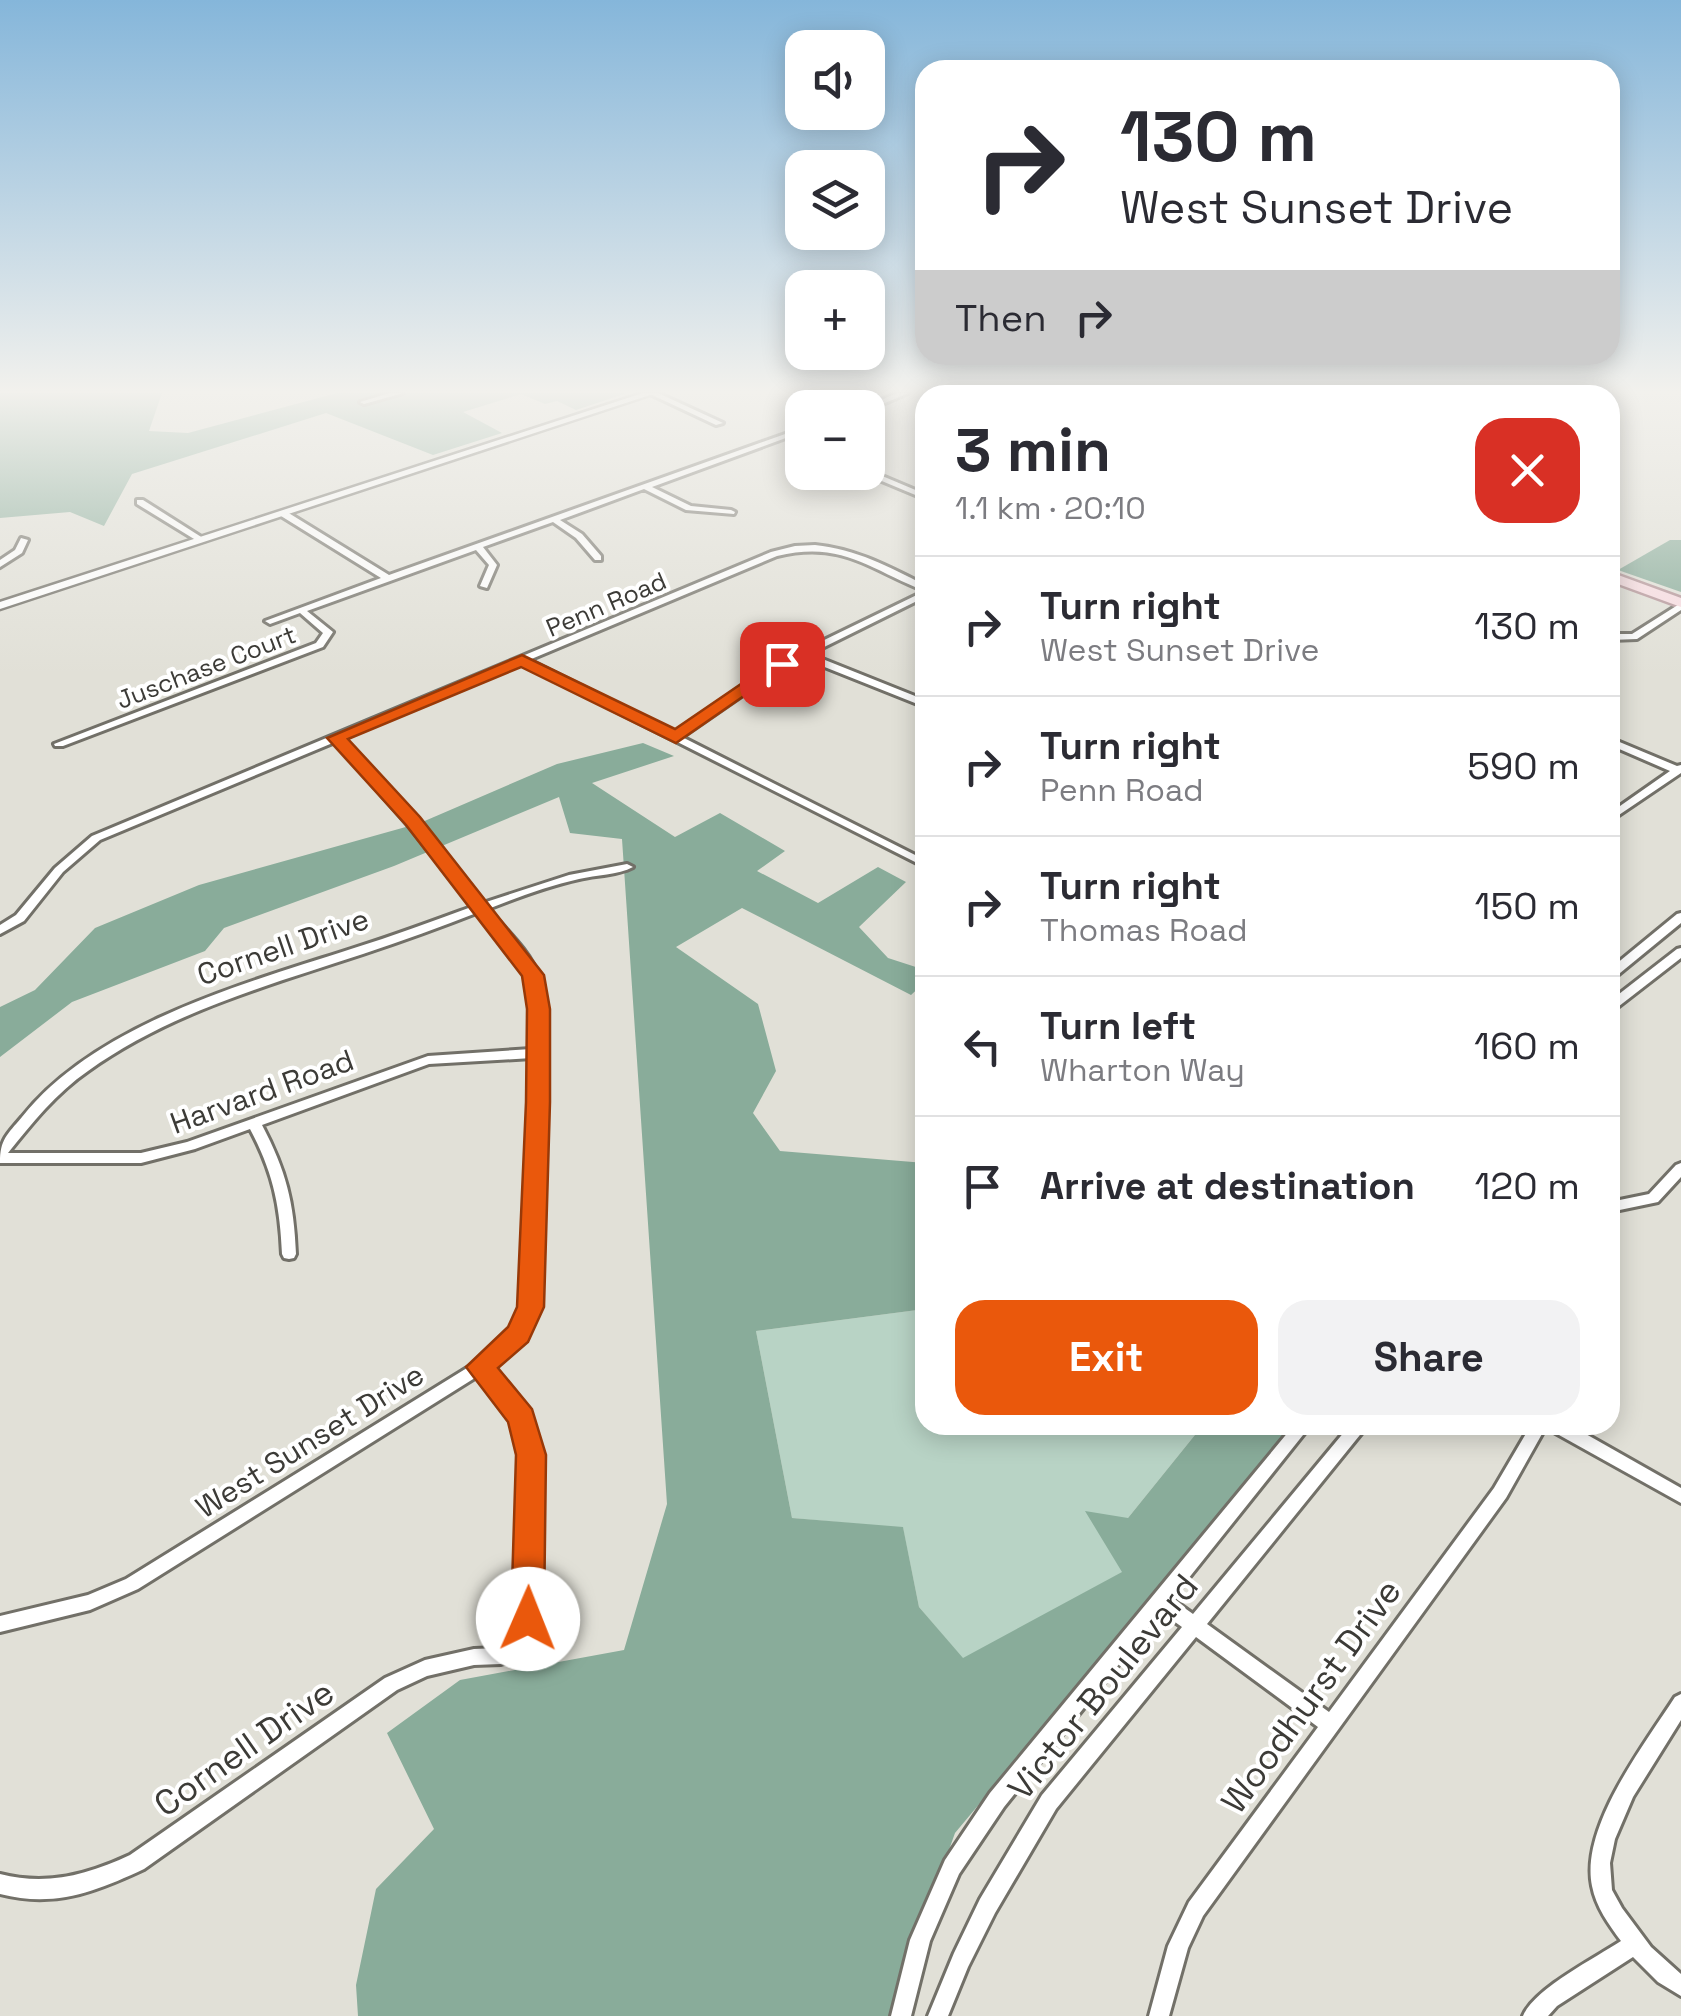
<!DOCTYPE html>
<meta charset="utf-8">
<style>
:root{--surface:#fff;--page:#f2f2f3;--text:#2b2b33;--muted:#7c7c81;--line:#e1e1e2;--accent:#ea580c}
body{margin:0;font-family:"Space Grotesk",sans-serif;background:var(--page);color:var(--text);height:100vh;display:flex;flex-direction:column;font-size:38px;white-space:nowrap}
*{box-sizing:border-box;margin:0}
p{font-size:32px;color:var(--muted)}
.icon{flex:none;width:55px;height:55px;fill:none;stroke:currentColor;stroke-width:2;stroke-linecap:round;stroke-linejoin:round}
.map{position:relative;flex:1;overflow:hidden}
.side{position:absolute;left:915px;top:385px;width:705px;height:1050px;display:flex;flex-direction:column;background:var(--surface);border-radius:30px;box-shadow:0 5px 25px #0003}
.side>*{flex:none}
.banner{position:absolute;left:915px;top:60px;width:705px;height:305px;border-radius:30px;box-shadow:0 5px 25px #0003;background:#fff;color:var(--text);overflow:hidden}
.tools{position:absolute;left:785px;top:30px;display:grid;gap:20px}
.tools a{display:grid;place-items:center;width:100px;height:100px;border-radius:20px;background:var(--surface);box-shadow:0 5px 25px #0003;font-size:50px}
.pin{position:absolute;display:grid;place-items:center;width:85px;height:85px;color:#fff;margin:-42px;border-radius:20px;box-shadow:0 5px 15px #0006}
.me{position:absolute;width:110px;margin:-55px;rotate:1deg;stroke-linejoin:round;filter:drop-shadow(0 0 8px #0008)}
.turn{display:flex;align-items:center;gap:35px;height:210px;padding:0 40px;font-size:45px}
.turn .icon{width:130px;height:130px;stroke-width:2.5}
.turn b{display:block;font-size:70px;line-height:85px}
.then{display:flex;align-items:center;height:95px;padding:0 40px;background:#0003;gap:20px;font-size:38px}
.round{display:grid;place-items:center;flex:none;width:105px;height:105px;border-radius:30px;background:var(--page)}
.overview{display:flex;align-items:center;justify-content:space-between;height:170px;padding:0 40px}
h1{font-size:60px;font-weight:700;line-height:75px}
.cta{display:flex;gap:20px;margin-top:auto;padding:20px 40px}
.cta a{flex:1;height:115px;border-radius:30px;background:var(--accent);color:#fff;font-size:40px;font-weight:700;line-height:115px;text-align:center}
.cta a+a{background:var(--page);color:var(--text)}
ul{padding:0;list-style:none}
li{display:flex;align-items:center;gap:30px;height:140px;padding:0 40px;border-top:2px solid var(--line)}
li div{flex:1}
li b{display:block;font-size:38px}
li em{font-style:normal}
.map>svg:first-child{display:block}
.green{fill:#b8d3c5}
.forest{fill:#89ac9a}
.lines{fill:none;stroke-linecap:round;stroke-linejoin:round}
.minor-casing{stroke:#727068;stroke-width:6}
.tertiary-casing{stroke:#727068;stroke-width:5}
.primary-casing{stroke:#b49498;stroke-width:5}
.minor{fill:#fff;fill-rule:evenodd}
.tertiary{fill:#fff;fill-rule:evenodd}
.primary{fill:#f8dce1;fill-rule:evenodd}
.route{fill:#ea580c;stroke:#983908;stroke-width:2.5}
.labels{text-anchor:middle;stroke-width:8;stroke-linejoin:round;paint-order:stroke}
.far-street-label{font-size:25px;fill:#3c3b37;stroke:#fff}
.street-label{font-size:30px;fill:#3c3b37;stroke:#fff}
.near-street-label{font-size:35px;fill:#3c3b37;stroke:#fff}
</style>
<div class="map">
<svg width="1681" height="2016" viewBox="0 0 1681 2016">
<rect width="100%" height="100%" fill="#e1e0d7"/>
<polygon class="green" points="925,1309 925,1425 1203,1425 1128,1518 1123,1572 963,1659 919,1607 903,1528 792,1518 756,1331"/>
<g class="forest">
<polygon points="0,393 162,393 149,431 188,433 337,393 627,393 576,410 557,401 545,404 521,394 463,412 502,433 433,455 326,413 132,474 104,526 70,512 0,518"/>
<polygon points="1670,540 1681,540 1681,592 1618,570"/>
<polygon points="643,743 674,756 592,783 675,837 720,813 785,851 757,871 818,903 878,867 906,882 859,927 888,958 925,970 925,982 911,995 742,908 676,947 758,1004 776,1071 753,1113 780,1151 925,1163 925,1309 756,1331 792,1518 903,1527 919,1607 963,1658 1122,1572 1085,1511 1128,1518 1203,1425 1296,1425 955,1833 890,2016 358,2016 356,1985 376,1889 434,1829 387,1733 460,1680 624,1650 667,1504 622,839 570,833 559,797 394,866 224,928 205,951 72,1002 0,1057 0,1007 35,990 95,928 199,885 420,823 557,764"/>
</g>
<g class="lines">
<defs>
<g id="minor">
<polygon points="390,393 403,393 364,404 360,402"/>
<polygon points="648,393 658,393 723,423 716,425"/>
<polygon points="897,393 908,393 869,410 868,408 863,408"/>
<polygon points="802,428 802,432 652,487 691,506 731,510 735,512 734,514 686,510 644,489 560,520 582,534 601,556 601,560 595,560 576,538 553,522 483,547 497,565 487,588 480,586 489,565 476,550 307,611 333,632 323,647 63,746 55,746 54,744 316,643 323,633 300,613 270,624 265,621 381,578 281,516 281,512 287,512 389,575"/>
<polygon points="868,470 925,494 925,499 865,474"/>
<polygon points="137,500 143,500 206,540 199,542 137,504"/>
<polygon points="21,538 28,540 22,553 0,567 0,560 15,550"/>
<path d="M815 545C856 549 889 567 925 585V591C869 569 842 540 777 556L529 660 675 733 779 662 925 591V597L810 654 925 700V707L802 658 785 666 682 737 925 860V867L521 663 343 738 416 821 483 903 569 875 627 864 633 867C618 875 596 875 579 879 548 886 518 897 488 909 503 927 532 953 538 976 546 1004 544 1037 545 1066 546 1122 545 1178 542 1234 541 1261 541 1291 534 1317 527 1340 508 1355 490 1368L528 1412 539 1455 537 1619 526 1647 507 1662 501 1664 474 1665 427 1676 397 1690 144 1869C95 1892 54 1908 0 1894V1874C47 1886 87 1875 130 1855L385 1678 425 1660 474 1649 498 1648 513 1636 519 1619 523 1455 515 1420 478 1376 138 1589 90 1610 0 1632V1616L88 1595 126 1579 475 1363C490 1351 511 1339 518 1320 527 1294 526 1262 528 1235 531 1176 532 1117 532 1058L429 1064 262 1125C286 1171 294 1202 296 1254L294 1258 289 1259 284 1258 282 1254C280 1206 273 1172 250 1129L195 1149 141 1163H0C0 1139 7 1135 22 1117 96 1024 243 984 351 949 393 936 433 921 474 906L408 825 335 742 100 840 63 872 24 921 0 934V925L16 915 55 868 92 836 771 552 795 546ZM479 912 525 971 529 992 531 1049 428 1056 187 1142 141 1153H8C32 1123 56 1093 88 1071 170 1012 269 985 363 954 402 941 441 927 479 912Z"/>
<polygon points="1681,603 1681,610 1637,639 1610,640 1610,634 1632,634"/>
<polygon points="1610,738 1677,766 1681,765 1681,773 1610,821 1610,813 1670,771 1610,745"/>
<polygon points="1681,913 1681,923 1614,978 1610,979 1610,969 1677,914"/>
<polygon points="1681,948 1681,958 1614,1010 1610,1011 1610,1001 1677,949"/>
<polygon points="1681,1163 1681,1177 1658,1202 1610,1212 1610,1202 1649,1194 1676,1165"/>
<polygon points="1294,1425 1311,1425 1172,1599 1193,1614 1350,1425 1368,1425 1207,1624 1329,1712 1494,1488 1531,1425 1547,1425 1506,1498 1203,1916 1188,1948 1169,2016 1149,2016 1168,1946 1189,1902 1318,1727 1196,1637 1056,1809 995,1913 968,1967 948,2016 928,2016 954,1953 980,1899 1042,1795 1182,1627 1161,1612 1004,1807 959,1874 930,1941 911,2016 891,2016 910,1940 945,1860 990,1793"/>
<polygon points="1548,1425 1570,1425 1681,1488 1681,1503 1550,1430"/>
<path d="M1681 1694V1720L1633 1797 1615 1839 1610 1863 1612 1890 1622 1908 1651 1947 1681 1974V1996L1658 1982 1633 1957 1557 2006 1548 2016H1523C1534 1989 1595 1958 1621 1941 1609 1925 1596 1907 1592 1886 1580 1827 1644 1745 1675 1697Z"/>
</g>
<polygon id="tertiary" points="643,393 656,393 0,609 0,602"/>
<g id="primary">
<polygon points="1092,393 1108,393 1109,395 1094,395"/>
<polygon points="1610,572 1681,598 1681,607 1610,581"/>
</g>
</defs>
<use href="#minor" class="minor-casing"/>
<use href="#tertiary" class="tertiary-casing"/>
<use href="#primary" class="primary-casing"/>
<use href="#minor" class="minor"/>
<use href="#tertiary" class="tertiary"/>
<use href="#primary" class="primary"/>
</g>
<linearGradient id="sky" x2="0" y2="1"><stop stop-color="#85b6da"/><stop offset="0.58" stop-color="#f2f1ed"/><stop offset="1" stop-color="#f2f1ed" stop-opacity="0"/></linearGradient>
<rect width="1681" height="675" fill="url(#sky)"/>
<polygon class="route" points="522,655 675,729 776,660 790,664 676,743 521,667 348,739 420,817 544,975 550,1009 550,1102 544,1307 528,1342 498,1368 532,1409 546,1455 544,1619 539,1629 528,1634 516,1629 511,1619 516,1455 508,1422 466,1367 508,1327 517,1307 526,1102 527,1009 522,976 406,825 327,738"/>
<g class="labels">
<g class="far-street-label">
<text transform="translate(606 604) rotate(-23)" y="9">Penn Road</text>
<text transform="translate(206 667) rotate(-21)" y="9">Juschase Court</text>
</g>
<g class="street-label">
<text transform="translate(283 947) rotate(-19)" y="10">Cornell Drive</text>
<text transform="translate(262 1092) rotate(-20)" y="10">Harvard Road</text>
<text transform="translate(310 1441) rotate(-32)" y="10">West Sunset Drive</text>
</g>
<g class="near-street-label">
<text transform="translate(1103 1687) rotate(-51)" y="12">Victor Boulevard</text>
<text transform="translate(1311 1696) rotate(-54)" y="12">Woodhurst Drive</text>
<text transform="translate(244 1748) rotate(-35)" y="12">Cornell Drive</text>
</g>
</g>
</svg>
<div class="tools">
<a><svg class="icon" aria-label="sound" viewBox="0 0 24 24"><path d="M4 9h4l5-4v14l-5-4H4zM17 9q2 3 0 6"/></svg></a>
<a><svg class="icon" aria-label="layers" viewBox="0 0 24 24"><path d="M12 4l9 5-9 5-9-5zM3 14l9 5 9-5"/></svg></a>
<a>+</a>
<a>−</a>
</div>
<div class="pin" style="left:782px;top:664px;background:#d93025"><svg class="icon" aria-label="arrive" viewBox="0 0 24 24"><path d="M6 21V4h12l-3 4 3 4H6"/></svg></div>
<svg class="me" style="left:528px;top:1619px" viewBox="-20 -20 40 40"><circle r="19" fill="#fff"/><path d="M0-13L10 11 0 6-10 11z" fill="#ea580c"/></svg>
<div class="banner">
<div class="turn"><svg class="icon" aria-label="right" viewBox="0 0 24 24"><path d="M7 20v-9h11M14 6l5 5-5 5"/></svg><div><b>130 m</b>West Sunset Drive</div></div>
<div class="then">Then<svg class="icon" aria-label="right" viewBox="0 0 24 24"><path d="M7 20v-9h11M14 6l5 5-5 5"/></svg></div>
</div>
<section class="side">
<div class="overview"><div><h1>3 min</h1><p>1.1 km · 20:10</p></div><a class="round" style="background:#d93025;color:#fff"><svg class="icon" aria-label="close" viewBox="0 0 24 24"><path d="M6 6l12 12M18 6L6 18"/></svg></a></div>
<ul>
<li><svg class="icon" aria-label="right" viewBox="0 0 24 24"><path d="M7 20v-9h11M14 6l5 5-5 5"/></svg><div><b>Turn right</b><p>West Sunset Drive</p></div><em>130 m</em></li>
<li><svg class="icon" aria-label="right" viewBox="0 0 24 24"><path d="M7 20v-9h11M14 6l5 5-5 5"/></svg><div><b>Turn right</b><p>Penn Road</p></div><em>590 m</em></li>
<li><svg class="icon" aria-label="right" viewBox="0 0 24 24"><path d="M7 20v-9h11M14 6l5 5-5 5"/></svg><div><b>Turn right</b><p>Thomas Road</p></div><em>150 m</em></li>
<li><svg class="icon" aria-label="left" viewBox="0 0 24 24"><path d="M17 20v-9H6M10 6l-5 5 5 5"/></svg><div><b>Turn left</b><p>Wharton Way</p></div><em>160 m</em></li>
<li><svg class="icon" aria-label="arrive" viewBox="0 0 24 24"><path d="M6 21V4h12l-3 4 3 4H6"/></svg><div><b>Arrive at destination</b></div><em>120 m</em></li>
</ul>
<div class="cta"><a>Exit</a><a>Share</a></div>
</section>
</div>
